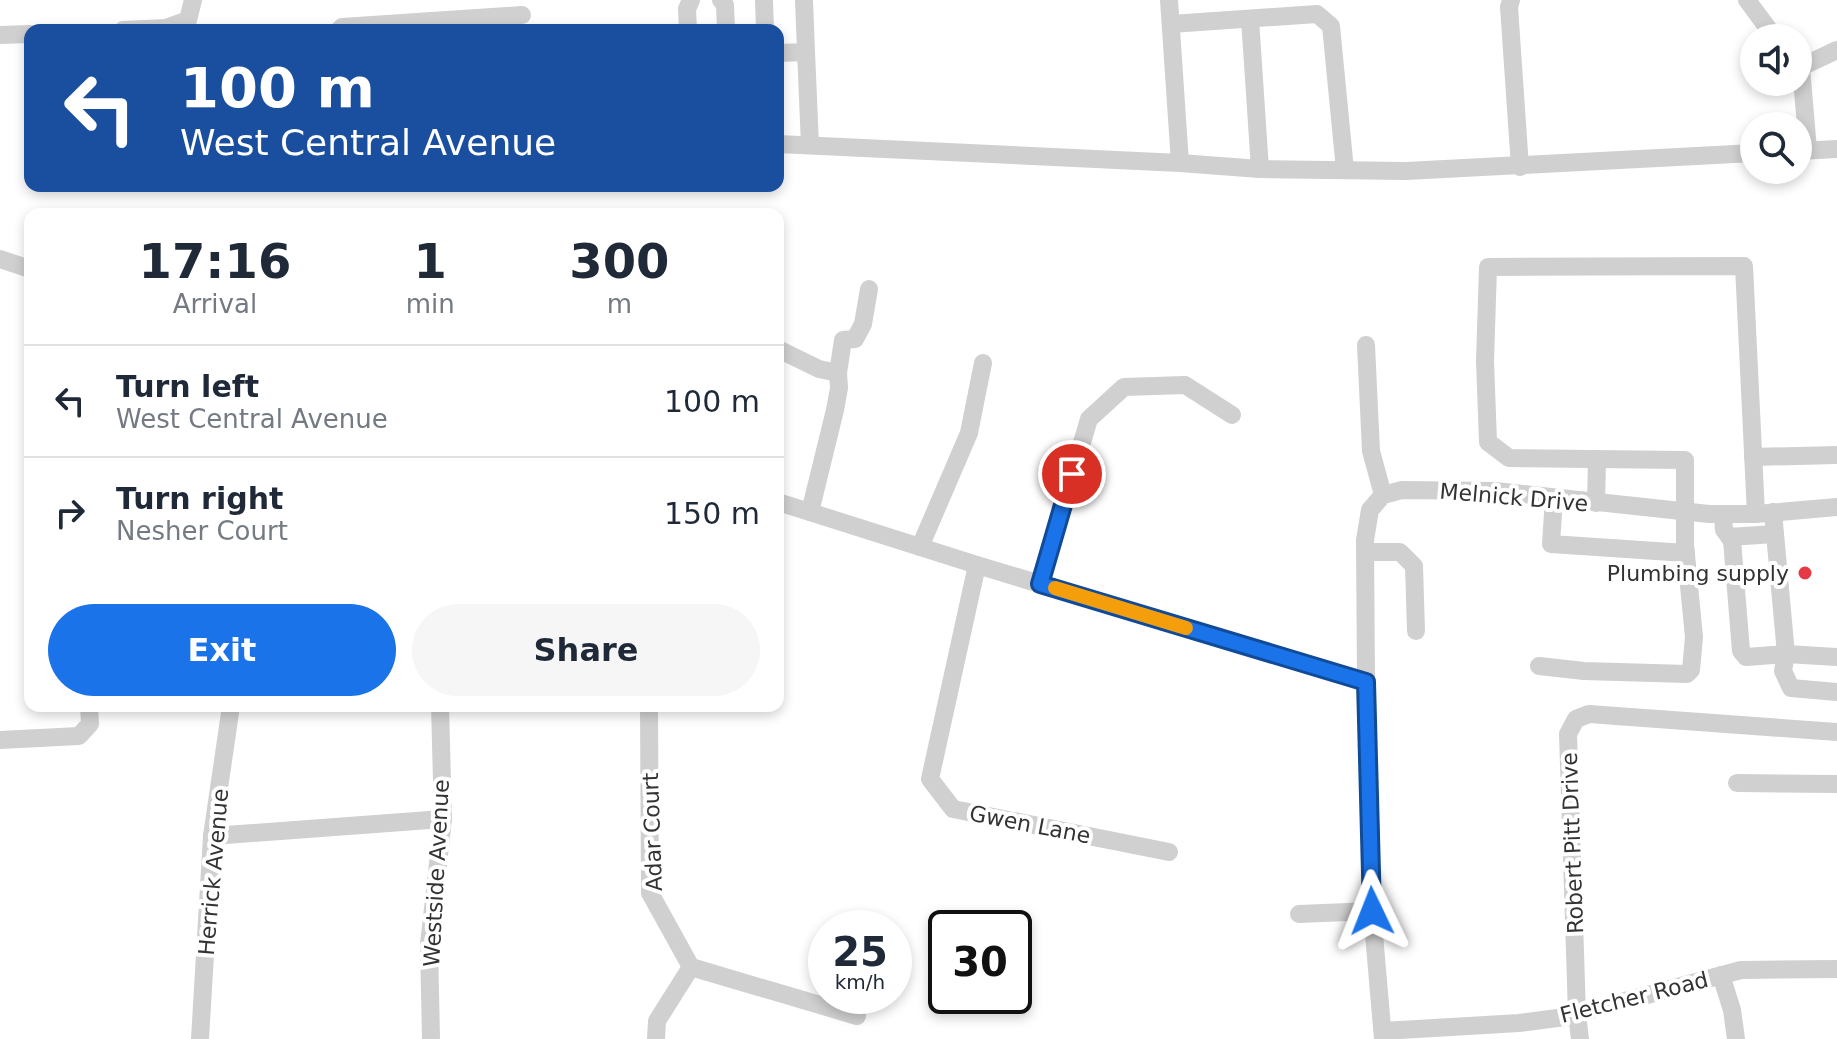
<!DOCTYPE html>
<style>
:root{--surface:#fff;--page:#f6f6f7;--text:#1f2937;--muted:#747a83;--line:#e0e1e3;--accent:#1a73e8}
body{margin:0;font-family:"DejaVu Sans",sans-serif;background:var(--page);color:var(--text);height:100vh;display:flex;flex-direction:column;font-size:30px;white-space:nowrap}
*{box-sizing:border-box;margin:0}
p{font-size:26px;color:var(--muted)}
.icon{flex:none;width:44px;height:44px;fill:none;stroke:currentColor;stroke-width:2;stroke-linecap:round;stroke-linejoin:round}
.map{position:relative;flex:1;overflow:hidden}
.side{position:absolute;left:24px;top:208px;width:760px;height:504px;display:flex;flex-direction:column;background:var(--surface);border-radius:16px;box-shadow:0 4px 12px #0003}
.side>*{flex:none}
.hud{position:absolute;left:24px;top:24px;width:760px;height:168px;border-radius:16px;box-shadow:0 4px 12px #0003;background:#1a4fa0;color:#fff;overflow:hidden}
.fabs{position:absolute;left:1740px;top:24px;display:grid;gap:16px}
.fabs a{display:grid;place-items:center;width:72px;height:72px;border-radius:50%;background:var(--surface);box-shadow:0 4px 12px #0003;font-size:40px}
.speed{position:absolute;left:808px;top:910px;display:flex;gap:16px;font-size:40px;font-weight:700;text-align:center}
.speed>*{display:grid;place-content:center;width:104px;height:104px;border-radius:50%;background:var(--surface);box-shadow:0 4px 12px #0003;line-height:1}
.speed small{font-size:20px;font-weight:400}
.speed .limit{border:4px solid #111;border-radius:12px;background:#fff;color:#111}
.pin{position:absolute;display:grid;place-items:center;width:68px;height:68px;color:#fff;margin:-34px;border:4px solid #fff;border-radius:50%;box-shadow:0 2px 8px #0007}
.me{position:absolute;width:88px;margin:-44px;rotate:358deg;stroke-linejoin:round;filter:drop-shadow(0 0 6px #0008)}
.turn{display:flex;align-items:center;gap:28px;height:168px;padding:0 24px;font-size:36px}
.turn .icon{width:104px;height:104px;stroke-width:2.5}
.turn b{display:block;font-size:56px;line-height:68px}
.eta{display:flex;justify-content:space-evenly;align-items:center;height:136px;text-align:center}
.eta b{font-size:48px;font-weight:700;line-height:56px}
.primary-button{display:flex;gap:16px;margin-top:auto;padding:16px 24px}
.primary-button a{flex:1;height:92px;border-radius:48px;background:var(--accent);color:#fff;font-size:32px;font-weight:700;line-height:92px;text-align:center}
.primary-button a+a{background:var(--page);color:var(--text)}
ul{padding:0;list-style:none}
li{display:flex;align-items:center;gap:24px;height:112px;padding:0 24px;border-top:2px solid var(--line)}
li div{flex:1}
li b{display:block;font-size:30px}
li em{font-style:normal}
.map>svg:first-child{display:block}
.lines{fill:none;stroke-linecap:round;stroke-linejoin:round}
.minor{stroke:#d0d0d0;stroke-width:18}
.route-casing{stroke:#114b97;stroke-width:20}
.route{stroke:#1a73e8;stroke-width:14}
.slow{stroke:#f59e0b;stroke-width:14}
.poi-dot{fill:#e63946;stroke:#fff;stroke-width:3}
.labels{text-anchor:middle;stroke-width:8;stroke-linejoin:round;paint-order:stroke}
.street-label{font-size:22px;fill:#333;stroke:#fff}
.poi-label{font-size:22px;fill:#333;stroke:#fff;text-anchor:end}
</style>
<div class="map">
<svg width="1837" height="1039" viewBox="0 0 1837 1039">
<rect width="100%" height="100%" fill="#fff"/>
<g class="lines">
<g class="minor">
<polyline points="721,0 725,5 726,30"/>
<polyline points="764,0 765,30"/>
<polyline points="1169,0 1180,163"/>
<polyline points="1511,0 1509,7 1520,167"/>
<polyline points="1747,0 1775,38"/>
<polyline points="1250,19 1260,169"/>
<polyline points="1171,24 1317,14 1331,26 1345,170"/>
<polyline points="123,30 166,28 188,20 193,0"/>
<polyline points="339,30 342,27 522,15"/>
<polyline points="688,30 687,9 691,0"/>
<polyline points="0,35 30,34"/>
<polyline points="806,52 810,145"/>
<polyline points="778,53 806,52 804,0"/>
<polyline points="1798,64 1801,67 1837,50"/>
<polyline points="1801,67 1808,150"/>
<polyline points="778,144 1180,163 1260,169 1406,171 1754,153"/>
<polyline points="1798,151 1837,149"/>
<polyline points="0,259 30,269"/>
<polyline points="1366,345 1371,451 1383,495"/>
<polyline points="778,349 819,369 838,373 839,388 835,410 810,512"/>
<polyline points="838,373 843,340 855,339 863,324 869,289"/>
<polyline points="1753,457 1837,455"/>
<polyline points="1554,498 1551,544 1686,553"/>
<polyline points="778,502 977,565 1366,682"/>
<polyline points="1596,503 1597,460"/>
<polyline points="1773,512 1786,654 1837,657"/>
<polyline points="1723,514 1724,530 1732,540 1741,651 1746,657 1786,654 1783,671 1791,688 1837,692"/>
<polyline points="1729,537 1775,534"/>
<polyline points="920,547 969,433 983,363"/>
<polyline points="1365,552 1400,552 1414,566 1416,631"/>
<polyline points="977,565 930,779 953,809 1169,852"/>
<polyline points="1040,584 1089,419 1124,387 1185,385 1232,415"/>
<polyline points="1539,666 1584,671 1687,674 1691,670 1694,637 1685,545 1685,460 1509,458 1488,442 1485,361 1488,267 1744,266 1756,514"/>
<polyline points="649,706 650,893 691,967 857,1016"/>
<polyline points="0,740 79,736 90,724 89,706"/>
<polyline points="1737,783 1837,784"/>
<polyline points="212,836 443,819"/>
<polyline points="1299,914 1372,911"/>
<polyline points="1721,975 1732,1010 1736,1039"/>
<polyline points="1383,1031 1519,1023 1565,1017 1741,970 1837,969"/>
<polyline points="200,1039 212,836 231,706"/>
<polyline points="431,1039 429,944 443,819 440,706"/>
<polyline points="656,1039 657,1021 691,967"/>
<polyline points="1383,1039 1372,911 1366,682 1365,540 1370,510 1383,495 1402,490 1495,491 1709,514 1756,514 1837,507"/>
<polyline points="1580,1039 1577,1014 1568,734 1576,719 1589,714 1837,732"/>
</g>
</g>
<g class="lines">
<defs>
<polyline id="route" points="1072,474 1040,584 1366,682 1372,911"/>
</defs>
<use href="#route" class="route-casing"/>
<use href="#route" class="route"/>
<polyline class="slow" points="1055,588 1186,628"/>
</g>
<circle class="poi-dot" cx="1805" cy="573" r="8"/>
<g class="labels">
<g class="street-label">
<text transform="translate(1514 497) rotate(5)" y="8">Melnick Drive</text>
<text transform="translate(1030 824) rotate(11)" y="8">Gwen Lane</text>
<text transform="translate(652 832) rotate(-92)" y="8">Adar Court</text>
<text transform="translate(1572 843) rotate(-92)" y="8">Robert Pitt Drive</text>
<text transform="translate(213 872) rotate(-85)" y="8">Herrick Avenue</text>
<text transform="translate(436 873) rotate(-87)" y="8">Westside Avenue</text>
<text transform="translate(1634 997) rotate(-14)" y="8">Fletcher Road</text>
</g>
<g class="poi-label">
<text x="1789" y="581">Plumbing supply</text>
</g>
</g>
</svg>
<div class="fabs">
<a><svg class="icon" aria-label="sound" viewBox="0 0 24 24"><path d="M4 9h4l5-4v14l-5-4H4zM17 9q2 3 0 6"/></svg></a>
<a><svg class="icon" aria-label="search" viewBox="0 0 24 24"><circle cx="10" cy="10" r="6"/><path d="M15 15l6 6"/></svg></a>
</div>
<div class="speed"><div>25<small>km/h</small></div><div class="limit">30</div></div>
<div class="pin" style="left:1072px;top:474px;background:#d93025"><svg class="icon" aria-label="arrive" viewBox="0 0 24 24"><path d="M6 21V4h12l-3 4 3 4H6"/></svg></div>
<svg class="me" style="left:1372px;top:911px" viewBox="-20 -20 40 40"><path d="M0-17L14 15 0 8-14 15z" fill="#1a73e8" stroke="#fff" stroke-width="4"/></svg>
<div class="hud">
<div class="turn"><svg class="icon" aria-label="left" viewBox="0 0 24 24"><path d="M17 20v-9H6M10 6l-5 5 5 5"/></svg><div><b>100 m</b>West Central Avenue</div></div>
</div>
<section class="side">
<div class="eta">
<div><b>17:16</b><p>Arrival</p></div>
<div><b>1</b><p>min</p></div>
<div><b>300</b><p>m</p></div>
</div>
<ul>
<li><svg class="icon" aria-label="left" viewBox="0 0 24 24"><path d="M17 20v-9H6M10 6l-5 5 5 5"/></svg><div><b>Turn left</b><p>West Central Avenue</p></div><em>100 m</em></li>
<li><svg class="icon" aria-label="right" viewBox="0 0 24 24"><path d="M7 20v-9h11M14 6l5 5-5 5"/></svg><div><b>Turn right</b><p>Nesher Court</p></div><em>150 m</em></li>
</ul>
<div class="primary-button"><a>Exit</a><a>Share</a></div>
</section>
</div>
